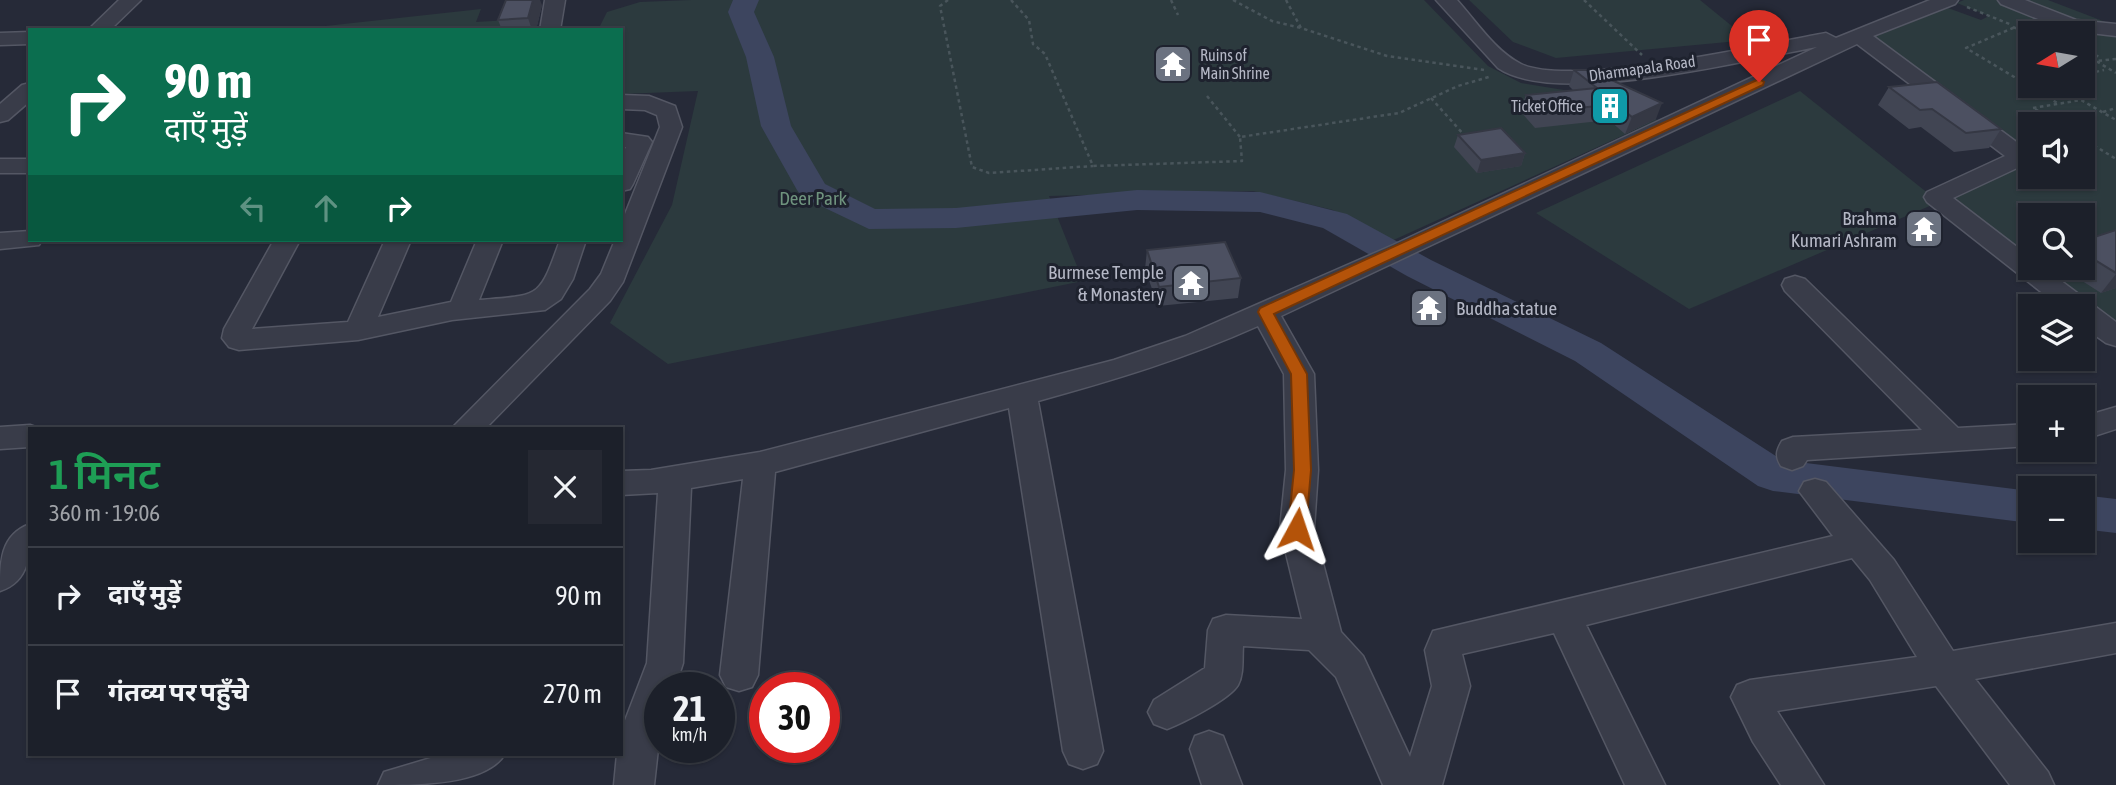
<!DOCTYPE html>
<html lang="hi">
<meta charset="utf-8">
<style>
:root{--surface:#1c202a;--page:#252832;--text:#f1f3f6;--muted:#a0a3a8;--line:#3a3e47}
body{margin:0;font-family:"Asap Condensed","Noto Sans Devanagari",sans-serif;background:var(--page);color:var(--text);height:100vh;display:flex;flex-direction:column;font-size:26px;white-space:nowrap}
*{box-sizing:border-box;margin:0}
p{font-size:23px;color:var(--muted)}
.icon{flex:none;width:38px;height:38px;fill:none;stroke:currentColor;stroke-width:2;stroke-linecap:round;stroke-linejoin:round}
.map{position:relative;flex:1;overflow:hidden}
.panel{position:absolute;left:28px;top:427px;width:595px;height:329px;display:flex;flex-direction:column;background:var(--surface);border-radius:0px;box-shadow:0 2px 5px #0004,0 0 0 2px var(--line)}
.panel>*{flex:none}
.top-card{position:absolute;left:28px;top:28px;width:595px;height:214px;border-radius:0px;box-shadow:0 2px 5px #0004,0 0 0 2px var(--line);background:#0b6e4f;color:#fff;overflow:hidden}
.needle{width:46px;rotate:259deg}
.buttons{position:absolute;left:2018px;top:21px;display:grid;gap:14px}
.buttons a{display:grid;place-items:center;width:77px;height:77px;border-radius:0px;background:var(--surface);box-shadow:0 2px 5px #0004,0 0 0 2px var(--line);font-size:35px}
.speed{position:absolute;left:644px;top:672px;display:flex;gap:14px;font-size:35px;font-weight:700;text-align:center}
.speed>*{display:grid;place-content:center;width:91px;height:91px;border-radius:50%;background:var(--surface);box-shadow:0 2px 5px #0004,0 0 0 2px var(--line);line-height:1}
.speed small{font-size:18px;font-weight:400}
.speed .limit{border:10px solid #d22;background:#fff;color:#111}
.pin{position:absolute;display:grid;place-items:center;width:60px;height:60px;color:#fff;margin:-72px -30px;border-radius:50% 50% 50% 0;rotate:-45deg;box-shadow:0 0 7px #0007}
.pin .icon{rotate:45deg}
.me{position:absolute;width:77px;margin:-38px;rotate:5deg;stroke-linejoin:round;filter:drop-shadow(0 0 5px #0008)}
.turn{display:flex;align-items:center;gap:24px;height:147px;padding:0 21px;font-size:32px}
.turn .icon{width:91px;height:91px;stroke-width:2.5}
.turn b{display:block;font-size:49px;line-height:60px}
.lanes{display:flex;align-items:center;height:66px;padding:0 21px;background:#0003;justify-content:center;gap:35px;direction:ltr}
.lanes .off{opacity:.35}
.round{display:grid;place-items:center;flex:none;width:74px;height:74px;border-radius:0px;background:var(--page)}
.overview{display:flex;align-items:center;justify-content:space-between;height:119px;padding:0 21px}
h1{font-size:42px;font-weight:600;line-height:52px;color:#1e9e55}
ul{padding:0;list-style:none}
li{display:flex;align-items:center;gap:21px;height:98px;padding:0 21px;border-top:2px solid var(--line)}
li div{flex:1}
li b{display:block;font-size:26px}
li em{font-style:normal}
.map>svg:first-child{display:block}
.green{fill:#2c3a3e;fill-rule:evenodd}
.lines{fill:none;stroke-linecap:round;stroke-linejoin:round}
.river{fill:#3d455f;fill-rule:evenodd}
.minor-casing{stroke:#545764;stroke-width:3}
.path{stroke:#49555b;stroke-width:2.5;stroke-dasharray:3.5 3.5;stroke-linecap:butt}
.minor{fill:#393c49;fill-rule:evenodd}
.wall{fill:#414553}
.shaded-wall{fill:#353844}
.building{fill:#4c5061;stroke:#353844;stroke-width:2}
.route{fill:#b45309;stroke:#753606;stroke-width:2}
.labels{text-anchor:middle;stroke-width:6;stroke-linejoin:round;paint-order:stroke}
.far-poi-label{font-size:16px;fill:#b4b7c5;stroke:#1e222e;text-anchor:start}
.far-street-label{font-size:16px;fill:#b4b7c5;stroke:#1e222e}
.park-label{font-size:19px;fill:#6f937e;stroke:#1e222e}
.poi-label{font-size:19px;fill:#b4b7c5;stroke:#1e222e;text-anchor:end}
</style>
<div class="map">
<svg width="2116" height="785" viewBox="0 0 2116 785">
<rect width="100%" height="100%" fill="#262a38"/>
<g class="green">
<polygon points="691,0 1424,0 1488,66 1521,83 1576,92 1616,90 1657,120 1387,243 1333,210 1253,191 1049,196 1083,281 668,364 610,323 672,205 698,91 621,94 621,30 598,30 607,12 640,2"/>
<polygon points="1469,0 1700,0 1749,40 1556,58 1513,42"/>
<path d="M1964 0H2048L2116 26V327L2041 268H2082V215H2030V259L1952 195 2027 158 1864 41 1948 8 1981 20 1989 16 1957 3ZM2030 33H2082V86H2030ZM2030 124H2082V177H2030Z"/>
<polygon points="481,9 476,22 511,20 507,30 289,30"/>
<polygon points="1800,91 1939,202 1689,309 1536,213"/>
</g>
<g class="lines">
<g class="river">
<polygon points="733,0 759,0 754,12 774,57 791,126 825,184 875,209 956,208 1137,190 1260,192 1347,214 1431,260 1601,343 1782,460 2030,491 2030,523 1773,491 1758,486 1575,361 1407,276 1323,228 1260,212 1137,210 956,228 869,229 802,197 797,190 761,126 746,57 728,12"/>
<polygon points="2082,495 2116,499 2116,533 2082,529"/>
</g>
<defs>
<g id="minor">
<polygon points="119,0 141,0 110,30 88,30"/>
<polygon points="545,0 565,0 560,30 540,30"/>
<path d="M1436 0H1457C1476 21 1495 51 1521 64 1570 88 1766 44 1826 33L1836 38 1930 0H1958L1955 4 1873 36 2030 152V162L1953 198 2030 257V268H2044L2116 322V346L2106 343 2082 326V306H2059L1927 202 1924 197 1927 192 2005 156 1857 44 1281 316 1314 374 1318 470 1314 529 1341 632 1363 656 1410 757 1432 686 1425 650 1433 631 1833 536 1799 491 1804 482 1815 479 1826 482 1894 560 1953 651 2116 623V653L1975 679 2048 772 2054 785H2010L1936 686 1777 711 1824 785H1781L1753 742 1731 697 1737 685 1750 680 1917 657 1870 580 1852 558 1586 625 1665 785H1625L1554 633 1462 654 1470 686 1442 785H1383L1336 677 1309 650 1243 646C1242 659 1244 674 1238 685 1230 699 1183 723 1167 729L1154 724 1148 712 1154 700 1205 668 1208 630 1213 619 1226 615 1302 619 1280 529 1286 470 1284 374 1258 326C1187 358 1114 380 1038 401L1103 751 1097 764 1083 769 1069 764 1063 751 1009 408 775 472 758 675 752 687 739 691 726 687 720 675 743 479 691 488 683 663 675 688H660V731L654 785H614L617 754H621V731L647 663 658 493 621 495V471L651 470 760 452 1114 360 1185 336 1393 245 1817 47C1746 60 1557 108 1498 68Z"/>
<polygon points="1998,0 2025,0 2076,20 2116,24 2116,36 2065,30 2001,4"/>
<polygon points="30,32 30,44 0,45 0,33"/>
<polygon points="30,83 30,101 8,120 0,122 0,104 22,85"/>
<polygon points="621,95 649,96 675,106 682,127 623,282 610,301 485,429 451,429 590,289 601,274 615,240 621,240 621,224 660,127 657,115 645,110 621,109"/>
<polygon points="621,133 648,137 652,142 633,184 630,189 621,191 621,157 626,147 621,147"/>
<rect x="0" y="159" width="30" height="14"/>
<polygon points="30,231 30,240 42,240 39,245 0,249 0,233"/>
<path d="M274 240H300L252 329 348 322 385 240H411L378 317 451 302 477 240H503L479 300C541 295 539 299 560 240H586L573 279 561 299 545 310 452 320 358 340 239 350 229 347 222 338 224 329Z"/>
<path d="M1795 276 1805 279 1958 428 2030 424V446L1807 460 1803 466 1792 470 1781 466C1775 456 1776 451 1782 441L1793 437 1922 430 1785 291 1782 285 1785 279Z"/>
<polygon points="2116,407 2116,429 2082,440 2082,417"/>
<polygon points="30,425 41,429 30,429 30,447 0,449 0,427"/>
<path d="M30 524C30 552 31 581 0 591 0 562 0 535 30 524Z"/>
<polygon points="1209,731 1223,736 1242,785 1202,785 1190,749 1195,736"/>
<path d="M444 754H505C486 785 418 785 378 785L384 772Z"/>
</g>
</defs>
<use href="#minor" class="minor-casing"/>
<g class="path">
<polyline points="948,0 940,6 972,167 989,173 1093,166"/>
<polyline points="1011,0 1029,20 1033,44 1045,54 1093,166 1242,161 1240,137 1399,113 1458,86 1492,76"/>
<polyline points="1171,0 1178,15"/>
<polyline points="1233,0 1272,21 1301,28"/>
<polyline points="1286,0 1301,28 1387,56 1484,70"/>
<polyline points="1584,0 1642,55"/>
<polyline points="1967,7 2012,25"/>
<polyline points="2020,25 1966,48 2059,104"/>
<polyline points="2013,27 2030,34"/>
<polyline points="2082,50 2100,57"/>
<polyline points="2082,56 2096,61"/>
<polyline points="2116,59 2096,61 2116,73"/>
<polyline points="2082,75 2104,70"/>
<polyline points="1207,96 1240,137"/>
<polyline points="1431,98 1465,136"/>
<polyline points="2033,108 2081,100 2116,120"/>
<polyline points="2035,109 2060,124"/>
<polyline points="2103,112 2116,108"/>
<polyline points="2082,138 2116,159"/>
</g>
<use href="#minor" class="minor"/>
</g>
<g class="wall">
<polygon points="542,5 536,30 502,30 498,20"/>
<polygon points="1574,70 1656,119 1625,134 1609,120 1535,128 1520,111 1526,95 1574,91 1569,86"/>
<polygon points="1889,87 2001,129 1989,148 1954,152 1921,127 1909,129 1878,105"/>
<polygon points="1458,135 1525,153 1521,166 1477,173 1454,147"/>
<polygon points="2116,230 2116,288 2101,293 2062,268 2082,268 2082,241"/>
<polygon points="1147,250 1241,278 1238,298 1158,306 1145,269"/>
</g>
<g class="shaded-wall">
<polygon points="533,0 540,0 542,5 536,30 532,30 528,18"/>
<polygon points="1662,103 1656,119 1625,134 1632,117"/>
<polygon points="1525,153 1521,166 1477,173 1481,160"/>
<polygon points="2116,274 2116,288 2101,293"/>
</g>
<g class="building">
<polygon points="506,0 533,0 528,18 498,20"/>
<polygon points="1574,70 1590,70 1662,103 1632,117 1616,104 1540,112 1526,95 1597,88"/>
<polygon points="1937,82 2001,129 1966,133 1932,109 1920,110 1889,87"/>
<polygon points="1501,128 1525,153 1481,160 1458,135"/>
<polygon points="2116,230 2116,273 2082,252 2082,241"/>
<polygon points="1225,242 1241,278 1159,287 1147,250"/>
</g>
<polygon class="route" points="1759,79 1764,82 1763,85 1274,314 1307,374 1311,470 1306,529 1303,534 1291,534 1288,529 1294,470 1291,374 1258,312 1260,308"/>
<defs>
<symbol id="temple-square" viewBox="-11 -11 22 22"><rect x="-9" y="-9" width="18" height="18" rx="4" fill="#6b7280" stroke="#1e222e"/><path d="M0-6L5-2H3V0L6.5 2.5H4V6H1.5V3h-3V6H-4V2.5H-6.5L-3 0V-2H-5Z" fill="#fff"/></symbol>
<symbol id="building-square" viewBox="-11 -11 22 22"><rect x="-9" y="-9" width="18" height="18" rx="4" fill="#0f9aa8" stroke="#1e222e"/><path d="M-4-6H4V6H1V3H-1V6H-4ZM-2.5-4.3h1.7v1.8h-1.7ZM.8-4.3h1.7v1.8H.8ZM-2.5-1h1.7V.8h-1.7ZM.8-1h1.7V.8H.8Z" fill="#fff"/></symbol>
</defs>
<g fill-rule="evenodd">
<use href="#temple-square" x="1151" y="42" width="44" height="44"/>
<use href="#building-square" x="1588" y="84" width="44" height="44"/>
<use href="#temple-square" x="1902" y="207" width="44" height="44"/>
<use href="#temple-square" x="1169" y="261" width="44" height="44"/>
<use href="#temple-square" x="1407" y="286" width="44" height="44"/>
</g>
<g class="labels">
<g class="far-poi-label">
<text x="1200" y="61">Ruins of<tspan x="1200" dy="18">Main Shrine</tspan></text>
<text x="1583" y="112" text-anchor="end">Ticket Office</text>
</g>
<g class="far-street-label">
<text transform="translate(1642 68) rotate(-8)" y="6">Dharmapala Road</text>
</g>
<g class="park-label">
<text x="813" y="205">Deer Park</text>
</g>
<g class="poi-label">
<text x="1897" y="225">Brahma<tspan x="1897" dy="22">Kumari Ashram</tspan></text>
<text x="1164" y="279">Burmese Temple<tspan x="1164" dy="22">&amp; Monastery</tspan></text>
<text x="1456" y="315" text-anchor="start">Buddha statue</text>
</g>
</g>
</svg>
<div class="buttons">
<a><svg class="needle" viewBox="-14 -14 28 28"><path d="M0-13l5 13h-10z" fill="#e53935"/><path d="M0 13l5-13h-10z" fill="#a0a3a8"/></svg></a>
<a><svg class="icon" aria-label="sound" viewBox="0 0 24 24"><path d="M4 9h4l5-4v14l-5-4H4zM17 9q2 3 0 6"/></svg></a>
<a><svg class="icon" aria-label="search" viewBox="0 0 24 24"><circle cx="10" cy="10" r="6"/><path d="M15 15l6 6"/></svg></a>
<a><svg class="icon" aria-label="layers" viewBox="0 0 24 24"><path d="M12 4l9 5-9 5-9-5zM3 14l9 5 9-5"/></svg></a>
<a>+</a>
<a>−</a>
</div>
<div class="speed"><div>21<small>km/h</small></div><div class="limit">30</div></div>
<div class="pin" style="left:1759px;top:82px;background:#d93025"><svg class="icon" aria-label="arrive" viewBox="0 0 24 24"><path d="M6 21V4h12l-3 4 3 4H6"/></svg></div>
<svg class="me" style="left:1297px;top:529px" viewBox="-20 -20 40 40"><path d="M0-17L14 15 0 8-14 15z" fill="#b45309" stroke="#fff" stroke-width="4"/></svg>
<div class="top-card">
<div class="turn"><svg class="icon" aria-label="right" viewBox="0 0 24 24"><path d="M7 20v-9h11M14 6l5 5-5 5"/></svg><div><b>90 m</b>दाएँ मुड़ें</div></div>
<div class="lanes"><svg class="icon off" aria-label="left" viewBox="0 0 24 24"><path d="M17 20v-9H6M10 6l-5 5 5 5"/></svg><svg class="icon off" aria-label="ahead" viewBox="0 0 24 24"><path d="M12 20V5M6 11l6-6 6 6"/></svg><svg class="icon" aria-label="right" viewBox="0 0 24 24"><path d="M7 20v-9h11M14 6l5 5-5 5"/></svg></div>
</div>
<section class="panel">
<div class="overview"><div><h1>1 मिनट</h1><p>360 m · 19:06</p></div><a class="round"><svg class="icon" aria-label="close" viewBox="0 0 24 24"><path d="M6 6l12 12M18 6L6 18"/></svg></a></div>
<ul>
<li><svg class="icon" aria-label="right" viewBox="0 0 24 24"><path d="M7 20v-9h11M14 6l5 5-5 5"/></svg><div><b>दाएँ मुड़ें</b></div><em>90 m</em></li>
<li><svg class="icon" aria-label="arrive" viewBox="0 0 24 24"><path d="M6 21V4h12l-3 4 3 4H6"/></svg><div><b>गंतव्य पर पहुँचे</b></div><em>270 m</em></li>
</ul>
</section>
</div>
